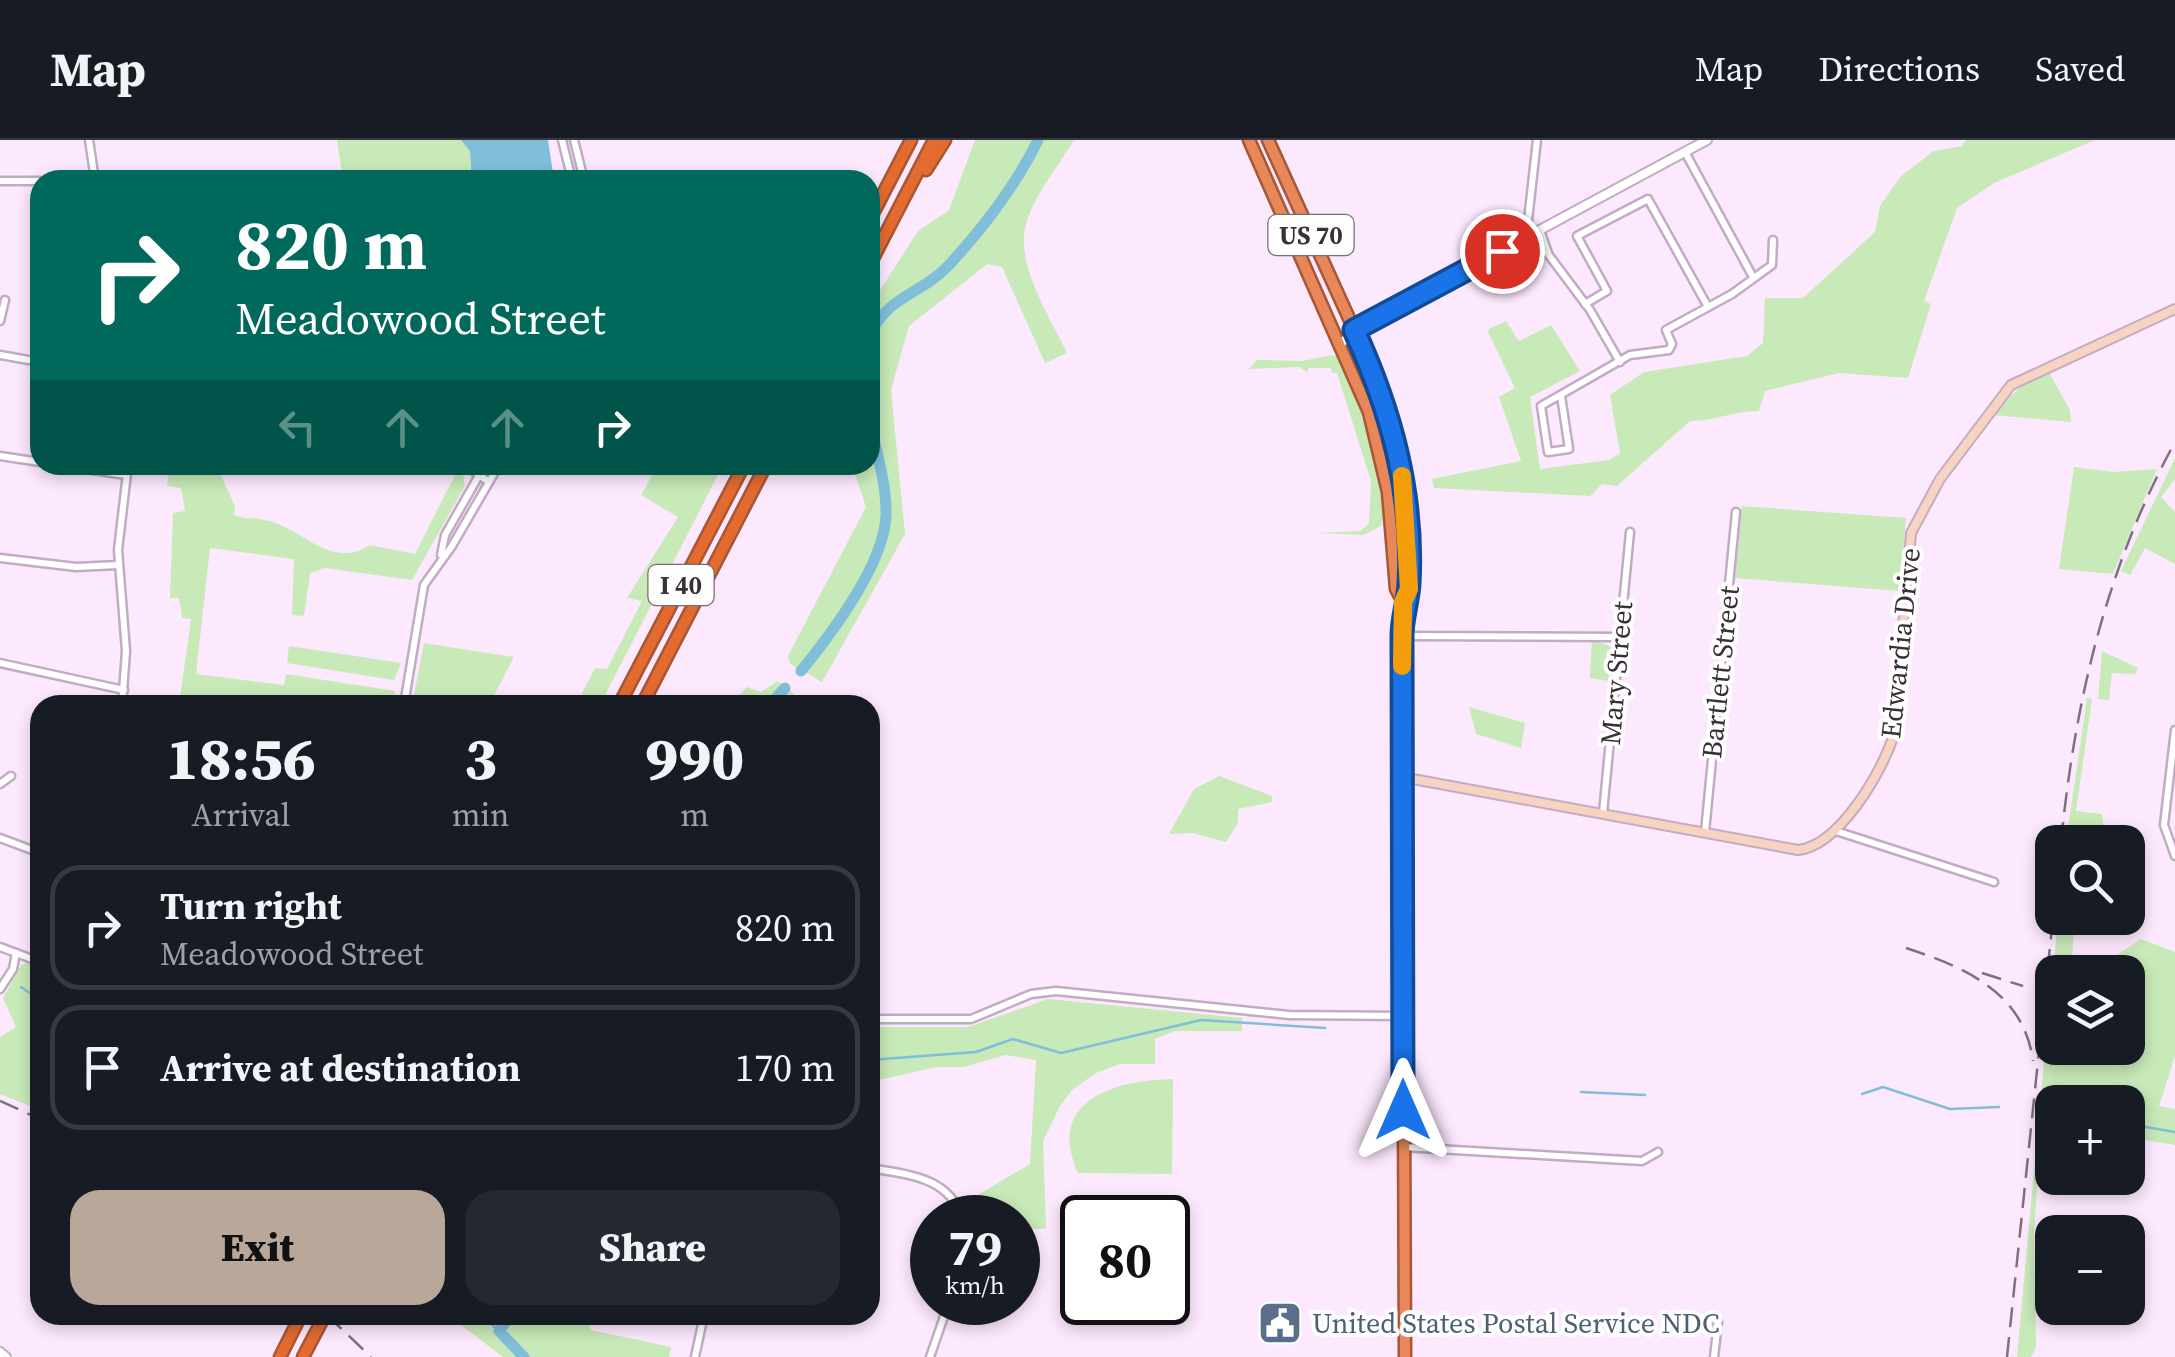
<!DOCTYPE html>
<meta charset="utf-8">
<style>
:root{--surface:#171b24;--page:#242831;--text:#f1f3f6;--muted:#9ea1a6;--line:#363941;--accent:#b9a89a}
body{margin:0;font-family:"Source Serif 4",serif;background:var(--page);color:var(--text);height:100vh;display:flex;flex-direction:column;font-size:38px;white-space:nowrap}
*{box-sizing:border-box;margin:0}
p{font-size:32px;color:var(--muted)}
.icon{flex:none;width:55px;height:55px;fill:none;stroke:currentColor;stroke-width:2;stroke-linecap:round;stroke-linejoin:round}
.map{position:relative;flex:1;overflow:hidden}
.details{position:absolute;left:30px;top:555px;width:850px;height:630px;display:flex;flex-direction:column;background:var(--surface);border-radius:30px;box-shadow:0 5px 15px #0003}
.details>*{flex:none}
.hud{position:absolute;left:30px;top:30px;width:850px;height:305px;border-radius:30px;box-shadow:0 5px 15px #0003;background:#00695c;color:#fff;overflow:hidden}
.buttons{position:absolute;left:2035px;top:685px;display:grid;gap:20px}
.buttons a{display:grid;place-items:center;width:110px;height:110px;border-radius:20px;background:var(--surface);box-shadow:0 5px 15px #0003;font-size:50px}
.speed{position:absolute;left:910px;top:1055px;display:flex;gap:20px;font-size:50px;font-weight:700;text-align:center}
.speed>*{display:grid;place-content:center;width:130px;height:130px;border-radius:50%;background:var(--surface);box-shadow:0 5px 15px #0003;line-height:1}
.speed small{font-size:25px;font-weight:400}
.speed .limit{border:5px solid #111;border-radius:15px;background:#fff;color:#111}
.pin{position:absolute;display:grid;place-items:center;width:85px;height:85px;color:#fff;margin:-42px;border:5px solid #fff;border-radius:50%;box-shadow:0 2px 10px #0007}
.me{position:absolute;width:110px;margin:-55px;rotate:0deg;stroke-linejoin:round;filter:drop-shadow(0 0 8px #0008)}
.turn{display:flex;align-items:center;gap:35px;height:210px;padding:0 40px;font-size:45px}
.turn .icon{width:130px;height:130px;stroke-width:2.5}
.turn b{display:block;font-size:70px;line-height:85px}
.lanes{display:flex;align-items:center;height:95px;padding:0 40px;background:#0003;justify-content:center;gap:50px;direction:ltr}
.lanes .off{opacity:.35}
.eta{display:flex;justify-content:space-evenly;align-items:center;height:170px;text-align:center}
.eta b{font-size:60px;font-weight:800;line-height:70px}
.cta{display:flex;gap:20px;margin-top:auto;padding:20px 40px}
.cta a{flex:1;height:115px;border-radius:30px;background:var(--accent);color:#111;font-size:40px;font-weight:800;line-height:115px;text-align:center}
.cta a+a{background:var(--page);color:var(--text)}
ul{padding:0;list-style:none}
li{display:flex;align-items:center;gap:30px;height:125px;margin:0 20px 15px;padding:0 20px;border:5px solid var(--line);border-radius:30px}
li div{flex:1}
li b{display:block;font-size:38px}
li em{font-style:normal}
header{display:flex;align-items:center;gap:60px;box-sizing:border-box;height:140px;padding:0 50px;background:var(--surface);border-bottom:2px solid var(--line)}
header strong{font-size:48px}
nav{display:flex;gap:55px;margin-inline-start:auto;font-size:35px}
.map>svg:first-child{display:block}
.green{fill:#c8e9b8}
.water{fill:#80beda}
.lines{fill:none;stroke-linecap:round;stroke-linejoin:round}
.stream{stroke:#80beda;stroke-width:2.5}
.river{stroke:#80beda;stroke-width:11}
.minor-casing{stroke:#c2abc4;stroke-width:11}
.tertiary-casing{stroke:#c2abc4;stroke-width:12}
.secondary-casing{stroke:#c2abc4;stroke-width:12}
.trunk-casing{stroke:#a85633;stroke-width:15}
.motorway-casing{stroke:#a85633;stroke-width:15}
.minor{stroke:#fff;stroke-width:6}
.tertiary{stroke:#fff;stroke-width:8}
.secondary{stroke:#f7d3c1;stroke-width:8}
.trunk{stroke:#e8885a;stroke-width:10}
.motorway{stroke:#e36b30;stroke-width:10}
.rail{stroke:#7e707e;stroke-width:2.5;stroke-dasharray:20 10;stroke-linecap:butt}
.route-casing{stroke:#114b97;stroke-width:25}
.route{stroke:#1a73e8;stroke-width:18}
.slow{stroke:#f59e0b;stroke-width:18}
.labels{text-anchor:middle;stroke-width:8;stroke-linejoin:round;paint-order:stroke}
.shield{fill:#fefefe;stroke:#746d74;stroke-width:2.5}
.shield-label{font-size:25px;font-weight:bold;fill:#392f39}
.street-label{font-size:28px;fill:#392f39;stroke:#fefefe}
.service-label{font-size:28px;fill:#4e5e75;stroke:#fefefe;text-anchor:start}
</style>
<header>
<strong>Map</strong>
<nav><a>Map</a><a>Directions</a><a>Saved</a></nav>
</header>
<div class="map">
<svg width="2175" height="1217" viewBox="0 0 2175 1217">
<rect width="100%" height="100%" fill="#fde9fe"/>
<g class="green">
<polygon points="337,0 461,0 470,10 473,39 343,40"/>
<path d="M975 0H1074C1059 25 1036 53 1027 81 1013 123 1050 176 1067 213L1045 223 1002 127 987 124 909 186 891 250 905 394 822 542 790 524 788 516 866 367 852 325H870V166L918 91 949 70Z"/>
<path d="M1966 0H2095L1994 43 1957 68 1924 161 1931 164 1908 238 1839 233 1765 251 1759 271C1734 271 1714 281 1690 281L1617 346 1602 344 1590 356 1434 348 1432 339 1521 321 1499 257 1515 248 1487 190 1506 181 1519 201 1551 185 1580 231 1530 257 1540 329 1609 320 1620 313 1610 255 1644 232 1747 216 1763 203 1765 158H1803L1875 92 1880 66 1900 37 1934 11 1962 6Z"/>
<polygon points="1333,215 1343,219 1372,300 1384,371 1381,386 1363,395 1318,393 1360,391 1369,383 1371,341 1337,233 1332,233 1331,228 1309,228 1307,232 1299,227 1249,229 1257,220 1302,221"/>
<polygon points="2048,231 2070,270 2071,282 1992,275 2023,244"/>
<polygon points="2175,318 2175,339 2161,357 2175,372 2175,424 2145,408 2130,435 2121,431"/>
<path d="M169 325H216L235 366 234 375C247 380 253 377 265 380 302 387 330 431 370 405L415 414 457 331 463 335 465 346 412 440 325 428 310 433 304 476 292 475 294 419 210 408 196 534 284 545 286 534 395 551V565H179L191 479 182 478 179 458H170L173 373 185 371 181 348 167 346Z"/>
<polygon points="658,325 723,325 600,565 576,565 595,528 607,529 642,461 627,458 678,377 641,355"/>
<polygon points="2074,327 2113,332 2157,329 2113,434 2059,429"/>
<polygon points="1742,366 1906,378 1900,451 1735,438"/>
<polygon points="1592,500 1612,507 1609,541 1590,538"/>
<polygon points="424,503 514,517 489,565 412,565"/>
<polygon points="289,506 401,523 394,540 287,523"/>
<polygon points="2102,511 2138,528 2135,534 2112,533 2109,560 2098,559"/>
<polygon points="778,541 794,554 798,565 729,565 747,547 761,552"/>
<polygon points="2087,558 2092,559 2076,671 2102,674 2106,702 2066,702"/>
<polygon points="1469,567 1525,583 1521,608 1476,594"/>
<polygon points="1219,636 1272,656 1272,662 1238,669 1238,683 1226,702 1192,693 1169,694 1194,649"/>
<polygon points="2058,778 2075,778 2071,829 2093,831 2141,799 2175,812 2175,916 2159,966 2175,969 2175,1005 2128,997 2128,962 2052,962 2052,993 2040,1004 2034,1094 2036,1207 2031,1217 2017,1217 2052,833 2052,908 2128,908 2128,832 2053,832"/>
<polygon points="27,823 40,827 40,970 0,954 0,897 16,887 3,858 21,825"/>
<polygon points="1048,859 1242,878 1242,891 1175,891 1155,899 1155,924 1120,924 1096,933 1072,950 1060,966 1043,1001 1046,1089 1018,1089 1018,1078 975,1077 969,1060 1030,1024 1036,920 1005,915 964,927 937,927 870,942 870,887 968,887"/>
<path d="M1173 939 1172 1034 1078 1033C1045 960 1115 940 1173 939Z"/>
<polygon points="448,1175 587,1175 591,1190 671,1207 669,1217 503,1217"/>
</g>
<polygon class="water" points="461,0 548,0 554,40 472,40 470,11"/>
<g class="lines">
<g class="stream">
<polyline points="21,847 40,860"/>
<polyline points="870,920 976,912 1013,899 1061,913 1201,880 1325,888"/>
<polyline points="1581,952 1645,955"/>
<polyline points="1862,954 1883,947 1950,969 1999,967"/>
<polyline points="2128,984 2175,992"/>
<polyline points="482,1175 499,1191"/>
</g>
<g class="river">
<path d="M870 195C888 155 921 155 949 125 983 88 1016 45 1038 0"/>
<path d="M801 531C832 493 884 425 886 375 887 346 876 310 870 282"/>
<polyline points="770,565 785,548"/>
<polyline points="511,1175 499,1191 524,1217"/>
</g>
<defs>
<g id="minor">
<polyline points="89,0 95,40"/>
<polyline points="562,0 572,40"/>
<polyline points="574,0 584,40"/>
<polyline points="1685,12 1753,137"/>
<polyline points="0,41 40,41"/>
<polyline points="1540,90 1548,113"/>
<polyline points="1533,94 1590,170 1620,222"/>
<polyline points="1526,98 1537,0"/>
<polyline points="1585,164 1607,151 1577,96 1648,59 1708,167"/>
<polyline points="0,181 5,160"/>
<polyline points="0,215 40,222"/>
<polyline points="1561,256 1569,309 1548,312 1541,266 1630,215 1669,210 1672,204 1666,190 1732,154 1772,125 1773,100"/>
<polyline points="0,316 40,322"/>
<polyline points="60,325 126,335"/>
<polyline points="465,325 489,342"/>
<polyline points="441,415 445,395 485,325"/>
<polyline points="0,418 76,427 118,425"/>
<polyline points="1402,496 1619,497"/>
<polyline points="0,523 124,550"/>
<polyline points="122,565 126,511 118,410 128,325"/>
<polyline points="404,565 424,445 452,406 499,325"/>
<polyline points="2175,590 2164,685 2175,716"/>
<polyline points="0,644 11,636"/>
<polyline points="1603,673 1630,392"/>
<polyline points="1836,691 1994,742"/>
<polyline points="1705,692 1736,372"/>
<polyline points="0,698 40,713"/>
<polyline points="0,807 40,822"/>
<polyline points="0,849 13,829 16,813"/>
<polyline points="870,879 971,879 1031,854 1056,851 1289,875 1403,876"/>
<polyline points="1404,1007 1642,1021 1658,1012"/>
<path d="M870 1028C909 1035 947 1036 963 1078"/>
<polyline points="695,1217 704,1175"/>
<polyline points="930,1217 949,1162"/>
<polyline points="1714,1217 1718,1182"/>
</g>
<g id="tertiary">
<polyline points="1341,204 1354,190 1707,0"/>
<polyline points="0,1212 6,1217"/>
</g>
<path id="secondary" d="M1402 637 1798 710C1839 706 1883 631 1894 594L1911 393 1940 339 2011 245 2175 169"/>
<g id="trunk">
<polyline points="1249,0 1369,272 1388,352 1396,449 1403,462"/>
<polyline points="1268,0 1372,229 1393,289 1408,400 1409,449 1402,472 1405,1217"/>
</g>
<g id="motorway">
<polyline points="926,30 945,0"/>
<polyline points="870,79 911,0"/>
<polyline points="870,124 934,0"/>
<polyline points="619,565 744,325"/>
<polyline points="642,565 766,325"/>
<polyline points="280,1217 301,1175"/>
<polyline points="303,1217 325,1175"/>
</g>
</defs>
<use href="#minor" class="minor-casing"/>
<use href="#tertiary" class="tertiary-casing"/>
<use href="#secondary" class="secondary-casing"/>
<use href="#trunk" class="trunk-casing"/>
<use href="#motorway" class="motorway-casing"/>
<use href="#minor" class="minor"/>
<use href="#tertiary" class="tertiary"/>
<use href="#secondary" class="secondary"/>
<use href="#trunk" class="trunk"/>
<use href="#motorway" class="motorway"/>
<g class="rail">
<path d="M2061 702C2075 561 2106 428 2175 302"/>
<path d="M1906 808C1964 827 2024 852 2033 921"/>
<polyline points="1982,833 2023,846"/>
<polyline points="0,961 40,979"/>
<polyline points="327,1175 371,1217"/>
<polyline points="2007,1217 2053,778"/>
</g>
</g>
<g class="lines">
<defs>
<path id="route" d="M1403 970 1402 496C1402 478 1408 461 1409 444 1414 354 1391 271 1354 190L1502 111"/>
</defs>
<use href="#route" class="route-casing"/>
<use href="#route" class="route"/>
<polyline class="slow" points="1402,336 1409,449 1403,462 1402,526"/>
</g>
<defs>
<symbol id="civic-square" viewBox="-11 -11 22 22"><rect x="-9" y="-9" width="18" height="18" rx="4" fill="#5c6f8a" stroke="#fefefe"/><path d="M-.6-6.5H3V-4.5H.6V-3L4-1V1h2V6H-6V1h2V-1L-.6-3ZM-1.2 2.5V6h2.4V2.5Z" fill="#fff"/></symbol>
</defs>
<g fill-rule="evenodd">
<use href="#civic-square" x="1255" y="1158" width="50" height="50"/>
</g>
<g class="labels">
<g class="shield">
<rect x="1268.5" y="75" width="85" height="40" rx="8"/>
<rect x="648.5" y="425" width="65" height="40" rx="8"/>
</g>
<g class="shield-label">
<text x="1311" y="104">US 70</text>
<text x="681" y="454">I 40</text>
</g>
<g class="street-label">
<text transform="translate(1900 503) rotate(-84)" y="10">Edwardia Drive</text>
<text transform="translate(1720 532) rotate(-84)" y="10">Bartlett Street</text>
<text transform="translate(1616 533) rotate(-85)" y="10">Mary Street</text>
</g>
<g class="service-label">
<text x="1312" y="1193">United States Postal Service NDC</text>
</g>
</g>
</svg>
<div class="buttons">
<a><svg class="icon" aria-label="search" viewBox="0 0 24 24"><circle cx="10" cy="10" r="6"/><path d="M15 15l6 6"/></svg></a>
<a><svg class="icon" aria-label="layers" viewBox="0 0 24 24"><path d="M12 4l9 5-9 5-9-5zM3 14l9 5 9-5"/></svg></a>
<a>+</a>
<a>−</a>
</div>
<div class="speed"><div>79<small>km/h</small></div><div class="limit">80</div></div>
<div class="pin" style="left:1502px;top:111px;background:#d93025"><svg class="icon" aria-label="arrive" viewBox="0 0 24 24"><path d="M6 21V4h12l-3 4 3 4H6"/></svg></div>
<svg class="me" style="left:1403px;top:970px" viewBox="-20 -20 40 40"><path d="M0-17L14 15 0 8-14 15z" fill="#1a73e8" stroke="#fff" stroke-width="4"/></svg>
<div class="hud">
<div class="turn"><svg class="icon" aria-label="right" viewBox="0 0 24 24"><path d="M7 20v-9h11M14 6l5 5-5 5"/></svg><div><b>820 m</b>Meadowood Street</div></div>
<div class="lanes"><svg class="icon off" aria-label="left" viewBox="0 0 24 24"><path d="M17 20v-9H6M10 6l-5 5 5 5"/></svg><svg class="icon off" aria-label="ahead" viewBox="0 0 24 24"><path d="M12 20V5M6 11l6-6 6 6"/></svg><svg class="icon off" aria-label="ahead" viewBox="0 0 24 24"><path d="M12 20V5M6 11l6-6 6 6"/></svg><svg class="icon" aria-label="right" viewBox="0 0 24 24"><path d="M7 20v-9h11M14 6l5 5-5 5"/></svg></div>
</div>
<section class="details">
<div class="eta">
<div><b>18:56</b><p>Arrival</p></div>
<div><b>3</b><p>min</p></div>
<div><b>990</b><p>m</p></div>
</div>
<ul>
<li><svg class="icon" aria-label="right" viewBox="0 0 24 24"><path d="M7 20v-9h11M14 6l5 5-5 5"/></svg><div><b>Turn right</b><p>Meadowood Street</p></div><em>820 m</em></li>
<li><svg class="icon" aria-label="arrive" viewBox="0 0 24 24"><path d="M6 21V4h12l-3 4 3 4H6"/></svg><div><b>Arrive at destination</b></div><em>170 m</em></li>
</ul>
<div class="cta"><a>Exit</a><a>Share</a></div>
</section>
</div>
